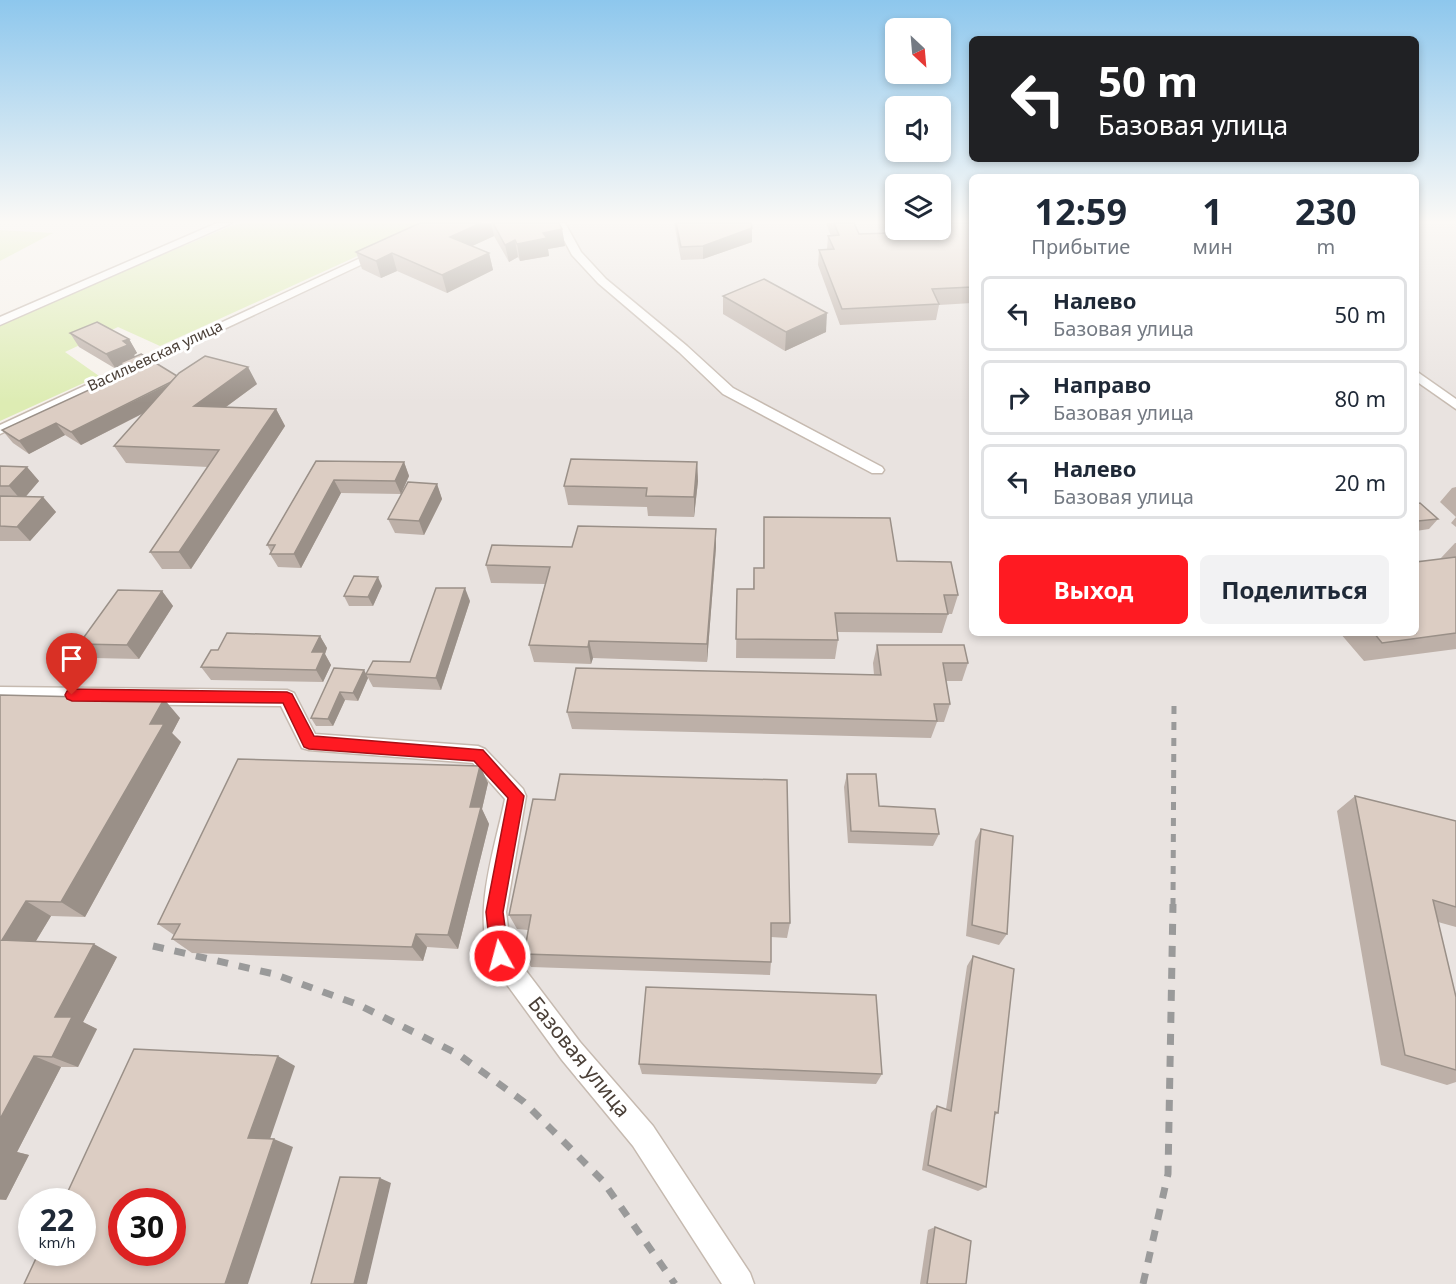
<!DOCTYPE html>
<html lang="ru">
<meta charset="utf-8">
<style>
:root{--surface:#fff;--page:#f2f2f3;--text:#1f2937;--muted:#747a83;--line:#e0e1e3;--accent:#ff1a22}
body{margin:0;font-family:"Noto Sans",sans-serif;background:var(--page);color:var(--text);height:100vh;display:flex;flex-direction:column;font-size:22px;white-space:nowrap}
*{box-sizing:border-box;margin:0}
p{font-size:20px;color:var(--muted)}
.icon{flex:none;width:33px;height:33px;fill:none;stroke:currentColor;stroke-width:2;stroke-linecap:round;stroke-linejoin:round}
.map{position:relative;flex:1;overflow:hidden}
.details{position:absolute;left:969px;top:174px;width:450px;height:462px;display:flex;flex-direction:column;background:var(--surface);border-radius:9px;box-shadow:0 3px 9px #0003}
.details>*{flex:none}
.banner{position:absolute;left:969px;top:36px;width:450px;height:126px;border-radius:9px;box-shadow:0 3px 9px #0003;background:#202124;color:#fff;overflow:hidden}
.needle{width:39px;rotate:154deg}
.tools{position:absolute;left:885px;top:18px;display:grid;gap:12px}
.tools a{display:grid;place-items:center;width:66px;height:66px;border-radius:9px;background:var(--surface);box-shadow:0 3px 9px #0003;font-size:30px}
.speed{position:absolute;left:18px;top:1188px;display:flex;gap:12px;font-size:30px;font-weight:700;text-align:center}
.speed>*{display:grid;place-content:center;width:78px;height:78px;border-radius:50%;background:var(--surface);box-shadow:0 3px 9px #0003;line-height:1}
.speed small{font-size:15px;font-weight:400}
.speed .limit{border:9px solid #d22;background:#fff;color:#111}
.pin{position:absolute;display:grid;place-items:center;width:51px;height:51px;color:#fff;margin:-62px -26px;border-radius:50% 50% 50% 0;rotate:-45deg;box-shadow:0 0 6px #0007}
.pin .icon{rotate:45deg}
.me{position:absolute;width:66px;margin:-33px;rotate:353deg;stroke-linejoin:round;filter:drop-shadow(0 0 4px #0008)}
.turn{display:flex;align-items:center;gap:21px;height:126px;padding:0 30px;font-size:27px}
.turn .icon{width:78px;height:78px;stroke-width:2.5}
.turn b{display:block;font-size:42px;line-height:51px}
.eta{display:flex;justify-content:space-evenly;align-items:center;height:102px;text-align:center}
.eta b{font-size:36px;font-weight:700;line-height:42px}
.cta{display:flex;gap:12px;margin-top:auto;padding:12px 30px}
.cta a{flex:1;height:69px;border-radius:9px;background:var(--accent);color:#fff;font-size:24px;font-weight:700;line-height:69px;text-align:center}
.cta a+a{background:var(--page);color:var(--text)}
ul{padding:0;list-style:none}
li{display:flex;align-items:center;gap:18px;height:75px;margin:0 12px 9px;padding:0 18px;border:3px solid var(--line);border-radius:9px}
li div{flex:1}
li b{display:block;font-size:22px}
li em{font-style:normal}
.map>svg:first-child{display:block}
.industrial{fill:#e9e3e0;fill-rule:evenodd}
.green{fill:#ddecb3}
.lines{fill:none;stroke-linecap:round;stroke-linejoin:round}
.minor-casing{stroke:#c6bab0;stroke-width:3}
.minor{fill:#fff;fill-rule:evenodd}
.rail-far1{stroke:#9a9a9a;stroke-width:5;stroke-dasharray:8 8;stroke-linecap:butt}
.rail{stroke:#9a9a9a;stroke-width:7;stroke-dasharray:11 11;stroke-linecap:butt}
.wall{fill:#bdb0a8}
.shaded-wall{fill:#9a9088}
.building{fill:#dccdc3;stroke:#9a9088;stroke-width:1.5;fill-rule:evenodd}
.route{fill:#ff1a22;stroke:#a61116;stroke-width:1.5}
.labels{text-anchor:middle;stroke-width:6;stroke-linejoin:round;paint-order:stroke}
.far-street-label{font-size:15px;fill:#4b4038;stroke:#fff}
.near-street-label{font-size:21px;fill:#4b4038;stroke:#fff}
</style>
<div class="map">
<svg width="1456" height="1284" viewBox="0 0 1456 1284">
<rect width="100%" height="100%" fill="#f6f1eb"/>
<path class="industrial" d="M440 223H895L896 230H940L972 223V633H1416V223H1456V1284H0V430ZM32 1202H82V1252H32ZM122 1202H172V1252H122Z"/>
<g class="green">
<polygon points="243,223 430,223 160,346 118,327 65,352 99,376 0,421 0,323 231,226"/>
<polygon points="0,230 53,233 0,261"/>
</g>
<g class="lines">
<defs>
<g id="minor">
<polygon points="217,223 232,223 0,325 0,317"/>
<polygon points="555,223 565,223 581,252 606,279 687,346 733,388 882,467 884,470 882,473 872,473 723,394 679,352 598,283 572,255"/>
<polygon points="380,249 384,250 384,254 0,434 0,425"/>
<polygon points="1416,371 1456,399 1456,409 1416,381"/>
<path d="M0 687 287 690 294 693 315 734 478 746 485 749 523 789 526 796 506 912 511 951 580 1042 653 1126 750 1273 754 1284H722L633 1146 562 1060 492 964C471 916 495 848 505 799L473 763 309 750 302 748 281 706 0 703Z"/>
</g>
</defs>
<use href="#minor" class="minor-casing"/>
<use href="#minor" class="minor"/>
<polyline class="rail-far1" points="1173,906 1174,706"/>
<g class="rail">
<polyline points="153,946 274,974 359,1005 458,1054 524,1102 602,1180 675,1284"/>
<polyline points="1143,1284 1168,1174 1173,904"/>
</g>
</g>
<g class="wall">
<polygon points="420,223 559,223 562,229 565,246 548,249 549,256 520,261 518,257 509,262 494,236 472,246 489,253 493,270 447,293 397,271 381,278 362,269 356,252"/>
<polygon points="674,223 751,223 752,228 752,242 703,259 681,260"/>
<polygon points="826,223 854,223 859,234 908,232 907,230 940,230 972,223 972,303 939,305 936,320 840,325 818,265 819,250 827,249 828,236 831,236"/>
<polygon points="723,296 826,332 785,351 723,314"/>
<polygon points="70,333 129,339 137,353 134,355 135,357 177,376 257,384 226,407 276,409 285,426 191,569 162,569 150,552 208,467 126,463 114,446 144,413 81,445 65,435 29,454 13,443 2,430 126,373 122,366 116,369 79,347"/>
<polygon points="316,461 404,462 409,476 401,494 341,493 301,568 278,567 270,554 271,552 267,545"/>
<polygon points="697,462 698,481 694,517 648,516 647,507 568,505 564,486"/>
<polygon points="0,466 27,467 39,481 25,497 43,497 56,512 30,541 0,541"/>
<polygon points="437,484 442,499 424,535 395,533 388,519"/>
<polygon points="1456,487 1456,527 1451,523 1456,517 1440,502 1452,488"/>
<polygon points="1416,504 1438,519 1429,529 1416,531"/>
<polygon points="764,517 897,561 958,595 952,614 948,614 942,633 837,632 838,640 835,659 736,658 737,589 753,589 754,568 763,568"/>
<polygon points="716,529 716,547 707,662 593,658 591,664 534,662 529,645 545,584 491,583 486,565 572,547"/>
<polygon points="1455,543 1456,543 1456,649 1364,661 1340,633 1416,633 1440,559"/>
<polygon points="382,586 373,606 349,606 344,596"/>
<polygon points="162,591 173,606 139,659 93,658 79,644"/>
<polygon points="470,601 441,690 373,687 366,674 410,662"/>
<polygon points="320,636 327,648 325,654 331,665 323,682 211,680 201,667 218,650"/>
<polygon points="877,645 968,663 962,681 946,681 950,704 944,722 937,722 931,738 572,729 567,712 874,675 873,663"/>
<polygon points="364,670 368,678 358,701 345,700 333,726 316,726 311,718"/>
<polygon points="0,695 180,718 172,733 181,742 85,917 51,916 36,941 117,957 83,1022 97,1029 78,1067 61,1067 17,1152 29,1155 6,1200 0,1200"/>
<polygon points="480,766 488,783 482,809 489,824 458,949 427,947 423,961 192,953 172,939 174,935 158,924"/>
<polygon points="847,774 879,806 939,834 933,846 848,843 844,787"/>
<polygon points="1355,796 1456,821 1456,927 1438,922 1456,997 1456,1082 1447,1085 1381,1065 1337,811"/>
<polygon points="981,829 1007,934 999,945 966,936 975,841"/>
<polygon points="509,915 790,923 787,938 771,937 771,962 770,975 531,967 524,954 528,930 517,929"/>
<polygon points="973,956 998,1113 994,1116 986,1187 978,1191 922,1170 931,1113 937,1106 946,1109 967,966"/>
<polygon points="639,1064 882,1074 876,1084 642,1074"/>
<polygon points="935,1227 966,1284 920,1284 928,1230"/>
</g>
<g class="shaded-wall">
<polygon points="481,223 491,223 494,236 455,254 450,237"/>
<polygon points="752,228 752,242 703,259 703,246"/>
<polygon points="562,229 565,246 548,249 549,256 520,261 517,244 543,233"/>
<polygon points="515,240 518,257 509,262 505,245"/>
<polygon points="392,253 397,271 381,278 376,261"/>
<polygon points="489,253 493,270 447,293 442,275"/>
<polygon points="827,313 826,332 785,351 786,332"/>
<polygon points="129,339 137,353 134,355 137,359 120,363 122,366 116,369 106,354 123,341"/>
<polygon points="248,367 257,384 204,423 194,406"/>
<polygon points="181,378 188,390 81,445 71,432"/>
<polygon points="276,409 285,426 191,569 179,552"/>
<polygon points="56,423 65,435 29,454 19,441"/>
<polygon points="404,462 409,476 401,494 395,481"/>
<polygon points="697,462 698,481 694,517 694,497"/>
<polygon points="27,467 39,481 22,501 9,486"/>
<polygon points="334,480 341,493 301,568 294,554"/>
<polygon points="437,484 442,499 424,535 419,521"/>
<polygon points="43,497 56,512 30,541 17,527"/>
<polygon points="716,529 716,547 707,662 707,644"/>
<polygon points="378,577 382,586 373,606 368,597"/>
<polygon points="465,588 470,601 441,690 436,678"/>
<polygon points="162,591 173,606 139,659 127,645"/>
<polygon points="320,636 327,648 325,654 331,665 323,682 316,670 312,652"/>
<polygon points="589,641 593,658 591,664 588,647"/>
<polygon points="364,670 368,678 358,701 353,693"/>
<polygon points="340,692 345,700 333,726 328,719"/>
<polygon points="164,699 180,718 172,733 181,742 85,917 61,902 150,724"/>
<polygon points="480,766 488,783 482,809 489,824 458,949 448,935 470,807"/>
<polygon points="26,901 51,916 28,954 2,940"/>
<polygon points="416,934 427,947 423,961 412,947"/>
<polygon points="94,944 117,957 83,1022 97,1029 78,1067 52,1057 55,1017"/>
<polygon points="34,1056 61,1067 17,1152 29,1155 6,1200 0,1199 0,1119"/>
<polygon points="278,1056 295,1066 268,1145 248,1138"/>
<polygon points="274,1139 293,1147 248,1284 225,1284"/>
<polygon points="380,1178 391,1183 367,1284 354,1284"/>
</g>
<g class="building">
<polygon points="420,223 481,223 450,237 489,253 442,275 392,253 376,261 356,252"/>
<polygon points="493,223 559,223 562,229 543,233 547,238 517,244 515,240 505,245"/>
<polygon points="676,223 751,223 752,228 703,246 681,247"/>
<polygon points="834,223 854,223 859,234 921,232 920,230 940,230 940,223 972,223 972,287 932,289 939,304 842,309 819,250 834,249 828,236 839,235"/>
<polygon points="764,279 827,313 786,332 723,296"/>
<polygon points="97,322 129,339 123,341 128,345 106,354 70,333"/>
<polygon points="141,354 177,376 171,382 71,432 56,423 19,441 2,430 128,372 124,370 128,368 120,363"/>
<polygon points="205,356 248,367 194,406 276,409 179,552 150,552 219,450 114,446 179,373"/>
<polygon points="571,459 697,462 694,497 646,496 647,488 564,486"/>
<polygon points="316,461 404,462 395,481 334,480 294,554 270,554 275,545 267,545"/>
<polygon points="0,466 27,467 9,486 0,486"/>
<polygon points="408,482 437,484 419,521 388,519"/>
<polygon points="0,496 43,497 17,527 0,526"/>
<polygon points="1420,503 1438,519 1418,521 1416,519 1416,504"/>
<polygon points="764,517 890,518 897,561 951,562 958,595 944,595 948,614 835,613 838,640 736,639 737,589 754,589 754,568 764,568"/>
<polygon points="578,526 716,529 707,644 589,641 588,647 529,645 550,567 486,565 492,545 572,547"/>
<polygon points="1456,557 1456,633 1382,643 1374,633 1416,633 1416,562"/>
<polygon points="354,576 378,577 368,597 344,596"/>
<polygon points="436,588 465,588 436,678 366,674 373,661 410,662"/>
<polygon points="118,590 162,591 127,645 79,644"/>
<polygon points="227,633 320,636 312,652 324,652 316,670 201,667 211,650 218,650"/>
<polygon points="877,645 964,645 968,663 943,663 950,704 934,704 937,721 567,712 576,668 881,675"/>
<polygon points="334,668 364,670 353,693 340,692 328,719 311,718"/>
<polygon points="0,695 164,699 150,724 164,724 61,902 26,901 2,940 94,944 55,1017 72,1017 52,1057 34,1056 0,1119"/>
<polygon points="238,759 480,766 470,807 481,807 448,935 416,934 412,947 172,939 180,924 158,924"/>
<polygon points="560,774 787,780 790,923 771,923 771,962 524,954 531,915 509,915 533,799 555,800"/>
<polygon points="847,774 876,774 879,806 935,809 939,834 851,831"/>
<polygon points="1355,796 1456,821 1456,907 1433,900 1456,997 1456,1070 1405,1055"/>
<polygon points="981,829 1013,836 1007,934 972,925"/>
<polygon points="973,956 1014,969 998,1113 995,1112 986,1187 928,1165 937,1106 951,1111"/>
<polygon points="646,987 876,995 882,1074 639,1064"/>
<path d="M134 1049 278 1056 248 1138 274 1139 225 1284H24L39 1252H82V1202H63ZM122 1202H172V1252H122Z"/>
<polygon points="340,1177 380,1178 354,1284 311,1284"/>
<polygon points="935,1227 971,1241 966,1284 927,1284"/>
</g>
<linearGradient id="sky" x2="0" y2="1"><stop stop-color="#8dc7ed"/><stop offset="0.55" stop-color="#fbf9f6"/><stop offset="1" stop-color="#fbf9f6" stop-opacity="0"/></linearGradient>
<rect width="1456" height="403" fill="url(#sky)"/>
<polygon class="route" points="72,689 287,692 292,694 314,736 483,750 524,796 503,912 509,956 506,962 500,965 493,962 491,956 486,912 508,798 474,761 309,749 304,747 283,703 72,701 67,699 65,695 67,691"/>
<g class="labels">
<g class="far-street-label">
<text transform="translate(155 356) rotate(-25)" y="5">Васильевская улица</text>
</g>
<g class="near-street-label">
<text transform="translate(579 1057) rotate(51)" y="7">Базовая улица</text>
</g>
</g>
</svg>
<div class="tools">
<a><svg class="needle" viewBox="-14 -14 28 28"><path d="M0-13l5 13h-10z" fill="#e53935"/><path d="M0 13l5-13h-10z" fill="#747a83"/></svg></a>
<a><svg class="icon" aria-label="sound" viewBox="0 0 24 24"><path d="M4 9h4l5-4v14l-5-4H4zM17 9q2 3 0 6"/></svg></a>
<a><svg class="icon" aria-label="layers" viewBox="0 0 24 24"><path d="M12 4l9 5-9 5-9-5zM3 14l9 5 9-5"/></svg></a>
</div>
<div class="speed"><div>22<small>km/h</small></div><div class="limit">30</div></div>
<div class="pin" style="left:72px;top:695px;background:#d93025"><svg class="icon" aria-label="arrive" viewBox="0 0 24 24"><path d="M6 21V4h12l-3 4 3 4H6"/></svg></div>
<svg class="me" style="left:500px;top:956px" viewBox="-20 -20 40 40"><circle r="17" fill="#ff1a22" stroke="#fff" stroke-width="3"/><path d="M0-11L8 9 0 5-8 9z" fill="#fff"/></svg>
<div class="banner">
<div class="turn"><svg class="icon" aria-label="left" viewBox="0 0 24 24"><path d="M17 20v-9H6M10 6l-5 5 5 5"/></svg><div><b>50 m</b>Базовая улица</div></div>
</div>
<section class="details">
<div class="eta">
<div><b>12:59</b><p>Прибытие</p></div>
<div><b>1</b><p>мин</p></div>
<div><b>230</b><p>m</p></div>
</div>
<ul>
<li><svg class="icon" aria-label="left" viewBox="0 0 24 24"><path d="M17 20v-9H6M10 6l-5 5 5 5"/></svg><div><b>Налево</b><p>Базовая улица</p></div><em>50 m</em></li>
<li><svg class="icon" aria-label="right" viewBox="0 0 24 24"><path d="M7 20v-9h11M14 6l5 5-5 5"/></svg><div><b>Направо</b><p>Базовая улица</p></div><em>80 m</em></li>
<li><svg class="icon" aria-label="left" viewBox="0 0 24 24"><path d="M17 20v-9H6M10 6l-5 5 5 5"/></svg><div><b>Налево</b><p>Базовая улица</p></div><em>20 m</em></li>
</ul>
<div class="cta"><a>Выход</a><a>Поделиться</a></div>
</section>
</div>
